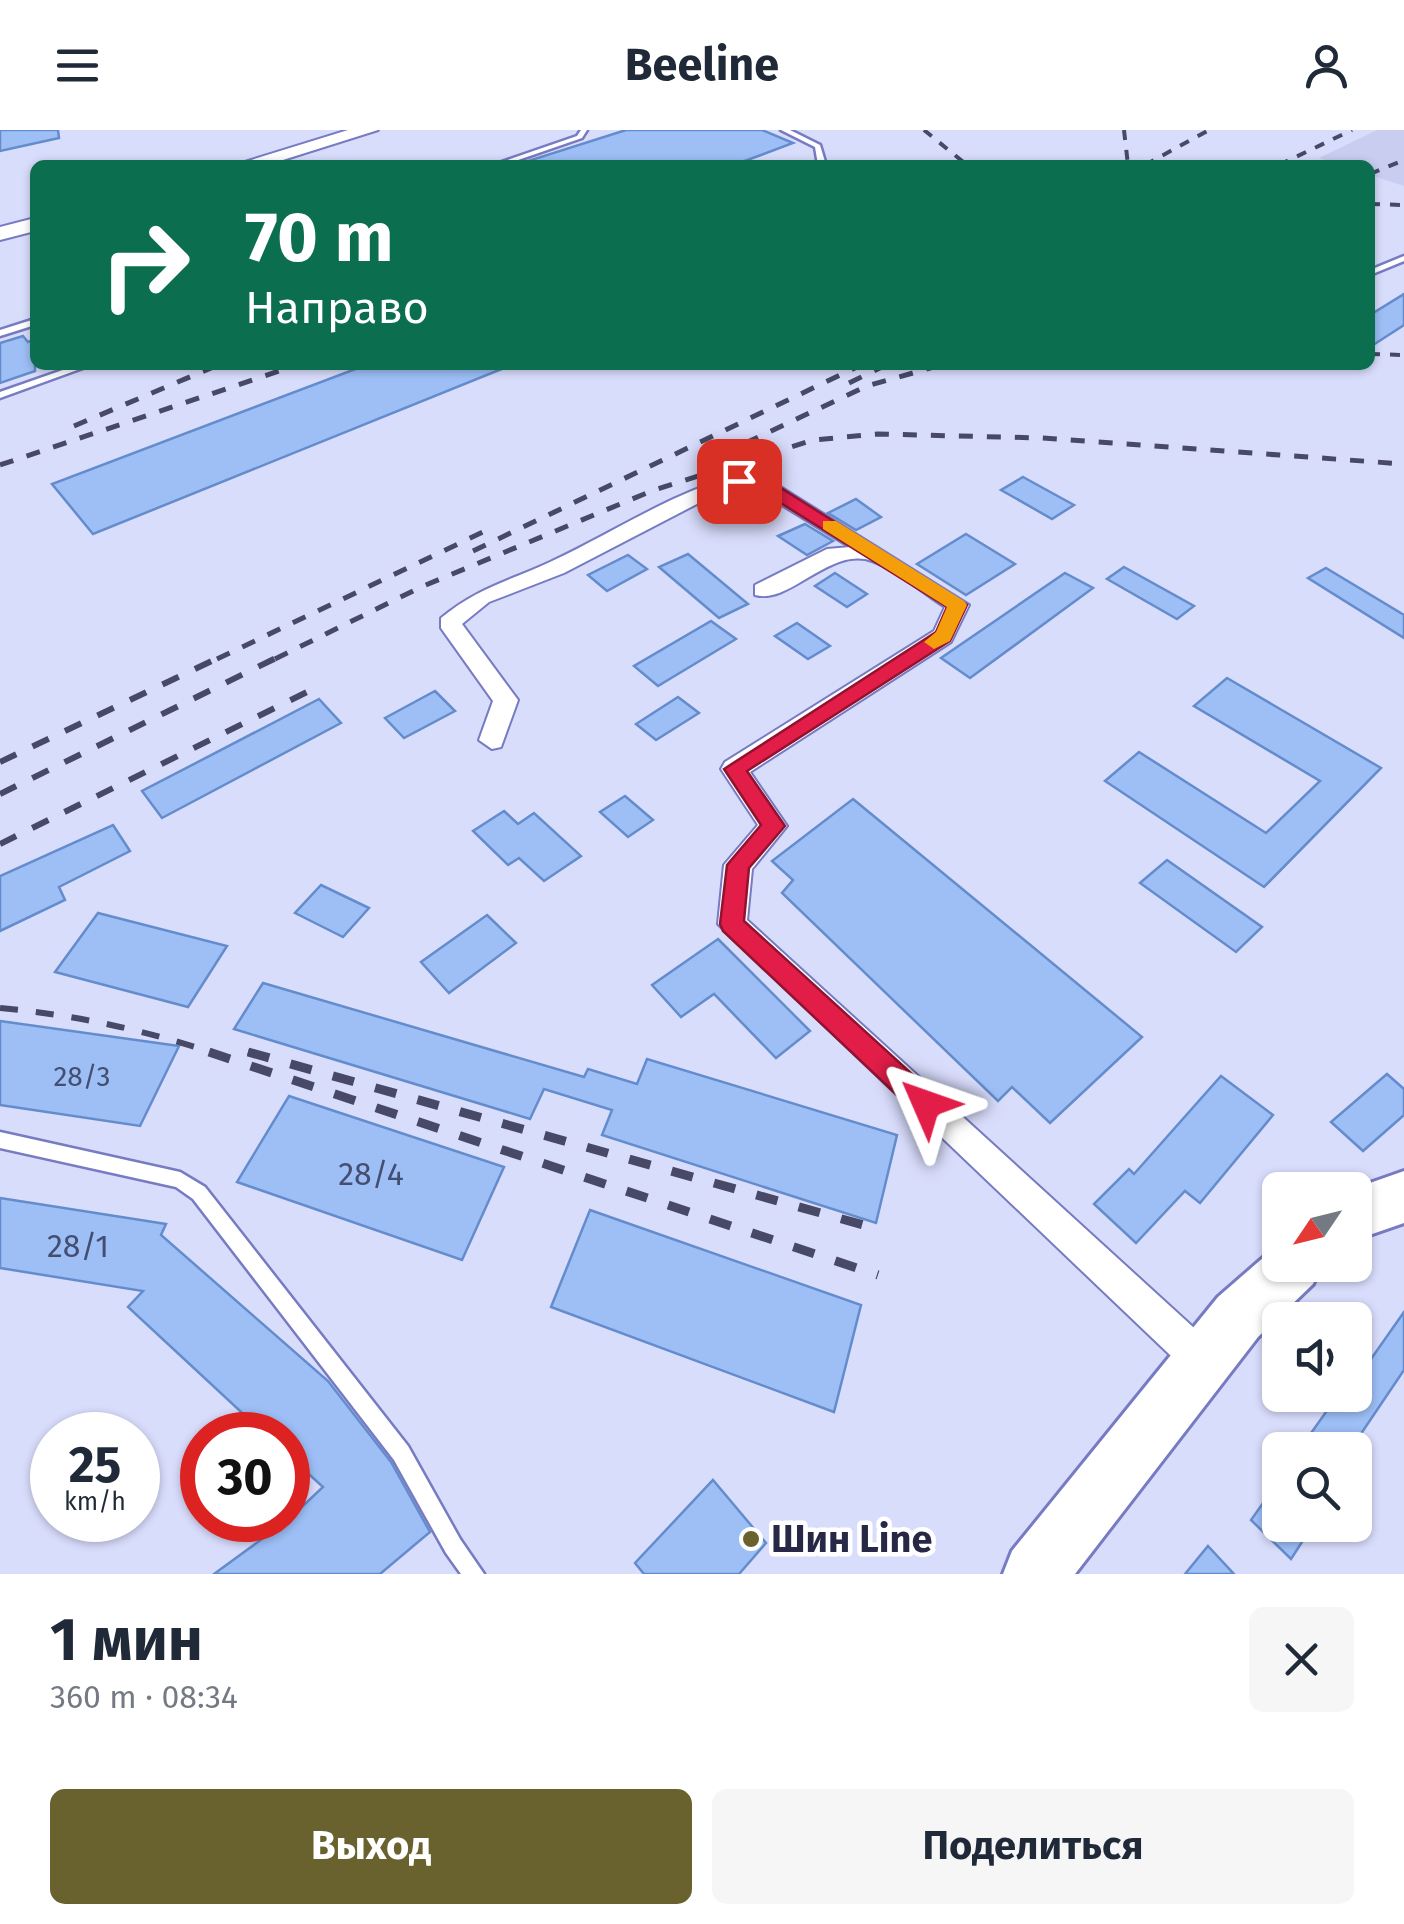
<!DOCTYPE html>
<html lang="ru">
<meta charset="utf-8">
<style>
:root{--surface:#fff;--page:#f6f6f7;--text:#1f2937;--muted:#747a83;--accent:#6a622e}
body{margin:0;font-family:"Fira Sans",sans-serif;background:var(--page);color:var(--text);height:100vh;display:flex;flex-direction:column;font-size:38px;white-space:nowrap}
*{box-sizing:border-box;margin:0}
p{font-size:32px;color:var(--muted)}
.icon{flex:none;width:55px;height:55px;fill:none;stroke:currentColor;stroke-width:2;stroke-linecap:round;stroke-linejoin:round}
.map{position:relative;height:1444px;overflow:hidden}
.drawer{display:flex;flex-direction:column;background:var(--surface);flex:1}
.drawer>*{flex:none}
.hud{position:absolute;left:30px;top:30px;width:1345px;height:210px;border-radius:15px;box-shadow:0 2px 8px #0004;background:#0b6e4f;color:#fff;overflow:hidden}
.needle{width:65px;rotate:235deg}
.buttons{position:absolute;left:1262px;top:1042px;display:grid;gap:20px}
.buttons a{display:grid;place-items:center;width:110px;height:110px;border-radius:15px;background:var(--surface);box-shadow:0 2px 8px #0004;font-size:50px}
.speed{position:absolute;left:30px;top:1282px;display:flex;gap:20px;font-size:50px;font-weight:700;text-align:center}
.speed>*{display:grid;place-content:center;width:130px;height:130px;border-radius:50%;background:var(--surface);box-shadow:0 2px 8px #0004;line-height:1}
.speed small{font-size:25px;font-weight:400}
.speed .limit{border:15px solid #d22;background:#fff;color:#111}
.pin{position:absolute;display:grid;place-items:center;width:85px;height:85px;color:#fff;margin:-42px;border-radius:20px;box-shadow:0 5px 15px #0006}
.me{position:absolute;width:110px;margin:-55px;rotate:313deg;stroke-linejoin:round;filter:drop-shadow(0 0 8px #0008)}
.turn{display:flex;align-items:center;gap:35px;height:210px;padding:0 50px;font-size:45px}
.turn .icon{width:130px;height:130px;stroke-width:2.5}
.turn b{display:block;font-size:70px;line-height:85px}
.round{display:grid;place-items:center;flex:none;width:105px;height:105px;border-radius:15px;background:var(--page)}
.overview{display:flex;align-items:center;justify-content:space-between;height:170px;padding:0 50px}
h1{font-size:60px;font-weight:700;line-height:75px}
.primary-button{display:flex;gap:20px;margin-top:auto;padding:20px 50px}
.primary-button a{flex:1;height:115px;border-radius:15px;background:var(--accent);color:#fff;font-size:40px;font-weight:700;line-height:115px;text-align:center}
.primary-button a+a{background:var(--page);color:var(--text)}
header{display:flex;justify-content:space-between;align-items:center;height:130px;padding:0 50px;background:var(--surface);font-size:45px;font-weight:700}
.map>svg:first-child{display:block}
.built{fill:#c9cef0}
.building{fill:#9dbff6;stroke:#648ccd;stroke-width:2.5}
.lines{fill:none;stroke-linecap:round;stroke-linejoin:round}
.lane-casing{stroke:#767bc2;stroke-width:5}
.street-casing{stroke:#767bc2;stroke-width:4}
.secondary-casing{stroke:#767bc2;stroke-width:4}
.primary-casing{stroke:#767bc2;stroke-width:6}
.lane{fill:#fff;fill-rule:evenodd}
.street{fill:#fff;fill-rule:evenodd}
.secondary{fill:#fff;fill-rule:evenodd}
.primary{fill:#fff;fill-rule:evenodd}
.rail-far3{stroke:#474966;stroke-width:4;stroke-dasharray:10 10;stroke-linecap:butt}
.rail-far2{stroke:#474966;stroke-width:5;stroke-dasharray:14 14;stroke-linecap:butt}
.rail-far1{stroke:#474966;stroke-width:6;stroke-dasharray:18 18;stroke-linecap:butt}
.rail{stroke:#474966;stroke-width:9;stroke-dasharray:22 22;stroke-linecap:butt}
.route{fill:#e11d48;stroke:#92132f;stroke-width:2.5}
.slow{fill:#f59e0b}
.poi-dot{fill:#6a622e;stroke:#fff;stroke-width:4}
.labels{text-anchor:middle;stroke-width:9;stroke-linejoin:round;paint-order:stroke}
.number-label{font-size:28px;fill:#444e71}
.near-number-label{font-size:32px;fill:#444e71}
.near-poi-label{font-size:38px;font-weight:bold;fill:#262845;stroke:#fff;text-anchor:start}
</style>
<header><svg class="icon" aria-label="menu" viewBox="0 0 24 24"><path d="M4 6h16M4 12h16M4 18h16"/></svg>Beeline<svg class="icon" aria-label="person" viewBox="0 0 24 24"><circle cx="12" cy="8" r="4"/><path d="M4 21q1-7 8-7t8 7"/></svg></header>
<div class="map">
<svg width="1404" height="1444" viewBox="0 0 1404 1444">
<rect width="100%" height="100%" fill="#d9ddfc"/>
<polygon class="built" points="1377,0 1404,0 1404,56 1370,45 1370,35 1340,35 1319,28"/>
<g class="building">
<polygon points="0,0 58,0 59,8 0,21"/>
<polygon points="626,0 762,0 793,13 734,35 529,35 528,31"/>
<polygon points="1404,164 1404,195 1370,217 1370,185"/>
<polygon points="23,206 28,212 35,209 35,241 0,253 0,213"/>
<polygon points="366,235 509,236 93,404 52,354"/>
<polygon points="1023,347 1074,375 1052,389 1001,360"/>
<polygon points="856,369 881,387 856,400 828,383"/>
<polygon points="805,394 833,411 807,425 778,406"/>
<polygon points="966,404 1015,434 966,465 917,434"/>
<polygon points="688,424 748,474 719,488 659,437"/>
<polygon points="628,425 647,439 607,461 588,445"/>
<polygon points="1124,437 1194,476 1177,489 1107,449"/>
<polygon points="1326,438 1404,485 1404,508 1308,448"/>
<polygon points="835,443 867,464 847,477 815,456"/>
<polygon points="1065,443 1093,458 970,548 941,528"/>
<polygon points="711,491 736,509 658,556 634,536"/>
<polygon points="797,493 830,516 808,529 775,506"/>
<polygon points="1227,548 1381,638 1264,757 1105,651 1139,622 1266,703 1320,651 1194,576"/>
<polygon points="435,561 455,581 404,608 385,588"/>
<polygon points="678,567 699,583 656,610 636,594"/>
<polygon points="319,569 341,593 162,688 142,661"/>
<polygon points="625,666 653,690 628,707 600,682"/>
<polygon points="853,669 1142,907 1050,993 1012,957 998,971 782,763 793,750 772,731"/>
<polygon points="504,681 518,694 534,683 581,726 544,751 519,728 508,735 473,701"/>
<polygon points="113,695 130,721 59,757 65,770 0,801 0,746"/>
<polygon points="1167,730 1262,797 1236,822 1140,753"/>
<polygon points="321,755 369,778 343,807 295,783"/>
<polygon points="98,783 227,816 188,877 55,842"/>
<polygon points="487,785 516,813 449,863 421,832"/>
<polygon points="718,809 810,901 776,928 714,864 681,887 652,855"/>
<polygon points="263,853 584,947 588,939 637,954 647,929 897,1005 876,1093 602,1005 612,980 544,959 530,989 234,899"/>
<polygon points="0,891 179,916 140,996 0,975"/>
<polygon points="1387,944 1404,959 1404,985 1363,1021 1331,992"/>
<polygon points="1221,946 1273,985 1200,1073 1185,1061 1136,1113 1094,1074 1129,1039 1134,1044"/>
<polygon points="289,966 504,1037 462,1130 237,1052"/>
<polygon points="0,1068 166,1094 161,1105 328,1251 391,1332 430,1402 380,1444 214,1444 288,1390 323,1357 288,1325 288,1305 266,1305 128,1177 143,1161 0,1138"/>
<polygon points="590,1080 861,1175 834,1282 551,1177"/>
<polygon points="1404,1182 1404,1240 1350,1320 1312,1320 1304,1313 1338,1265 1355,1265 1355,1231 1364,1239"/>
<polygon points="1280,1349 1280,1395 1313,1395 1291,1429 1251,1390"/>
<polygon points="713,1350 766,1413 739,1444 644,1444 635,1433"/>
<polygon points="1208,1416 1234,1444 1185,1444"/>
</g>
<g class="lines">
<defs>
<g id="lane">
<polygon points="581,0 587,0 582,8 504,35 493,35 577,6"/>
<polygon points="781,0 790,0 820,15 826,35 818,35 815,17"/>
<polygon points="1404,126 1404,131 1370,145 1370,140"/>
<polygon points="35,189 35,195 0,206 0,200"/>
<polygon points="77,235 91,235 0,268 0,262"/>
<polygon points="0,1002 180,1042 205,1057 408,1316 460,1409 484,1444 461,1444 446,1423 394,1330 193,1069 176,1057 0,1018"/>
</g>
<path id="street" d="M739 345 766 348 969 475 951 512 750 642 787 696 752 739 747 790 1216 1218 1222 1231 1216 1244 1203 1250 1190 1244 718 794 724 735 758 695 721 639 725 632 934 501 945 477C923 463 897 440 872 431 830 416 790 475 755 465V455L827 419 850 417 754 358 718 363 564 443 489 472 462 494 518 570 501 617 492 619 479 610 493 571 441 498V488C477 458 509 451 550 432 613 403 672 362 739 345Z"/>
<g id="secondary">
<polygon points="348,0 378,0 267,35 235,35"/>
<polygon points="35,88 35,101 0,110 0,97"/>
</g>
<g id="primary">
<polygon points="1404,1041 1404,1093 1355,1110 1355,1060 1350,1060"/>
<polygon points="1280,1113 1280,1135 1321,1135 1313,1154 1258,1207 1075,1444 1003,1444 1012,1421 1218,1167"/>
</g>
</defs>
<use href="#lane" class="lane-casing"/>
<use href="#street" class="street-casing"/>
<use href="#secondary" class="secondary-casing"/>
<use href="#primary" class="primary-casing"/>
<use href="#lane" class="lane"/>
<use href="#street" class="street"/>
<use href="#secondary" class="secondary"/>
<use href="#primary" class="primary"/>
<g class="rail-far3">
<polyline points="924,0 967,35"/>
<polyline points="1124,0 1128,35"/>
<polyline points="1101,35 1106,33"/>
<polyline points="1145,35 1209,0"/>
<polyline points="1279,35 1352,0"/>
<polyline points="1370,44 1404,30"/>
<polyline points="1370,74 1404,75"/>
<polyline points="1370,224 1404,225"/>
</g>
<g class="rail-far2">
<polyline points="849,253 886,235"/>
<polyline points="74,296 218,235"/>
<polyline points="720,325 867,256 941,235"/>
<polyline points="0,335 297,235"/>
<polyline points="473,421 861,235"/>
<polyline points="217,529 483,402"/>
<polyline points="275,529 421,457 654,360 813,310 878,304 1042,308 1404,334"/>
</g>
<g class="rail-far1">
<polyline points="0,632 222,526"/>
<polyline points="0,664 280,526"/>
<polyline points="0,714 313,559"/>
<path d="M0 878C75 885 145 900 217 924"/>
<polyline points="248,922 255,924"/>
</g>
<g class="rail">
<polyline points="209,922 878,1145"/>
<polyline points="248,922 874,1098"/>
</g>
</g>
<polygon class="route" points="739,346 765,348 967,475 950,511 747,641 785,696 749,738 744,791 935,965 939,974 935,983 926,987 916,983 723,801 720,794 727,735 761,695 724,639 936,502 947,477 755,357 733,355 733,347"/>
<polygon class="slow" points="823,391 836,391 964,471 967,475 950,511 934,519 924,512 936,502 947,477 823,399"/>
<circle class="poi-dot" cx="751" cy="1409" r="10"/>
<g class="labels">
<g class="number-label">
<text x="82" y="956">28/3</text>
</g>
<g class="near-number-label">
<text x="371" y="1055">28/4</text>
<text x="78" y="1127">28/1</text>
</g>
<g class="near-poi-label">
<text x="771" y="1422">Шин Line</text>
</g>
</g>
</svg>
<div class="buttons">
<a><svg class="needle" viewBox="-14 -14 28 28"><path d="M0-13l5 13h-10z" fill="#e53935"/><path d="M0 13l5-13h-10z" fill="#747a83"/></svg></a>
<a><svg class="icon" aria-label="sound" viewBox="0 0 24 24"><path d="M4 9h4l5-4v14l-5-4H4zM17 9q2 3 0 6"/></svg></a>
<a><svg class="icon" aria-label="search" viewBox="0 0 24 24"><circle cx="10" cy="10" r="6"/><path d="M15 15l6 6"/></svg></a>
</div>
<div class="speed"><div>25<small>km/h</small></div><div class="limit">30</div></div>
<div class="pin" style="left:739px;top:351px;background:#d93025"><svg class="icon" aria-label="arrive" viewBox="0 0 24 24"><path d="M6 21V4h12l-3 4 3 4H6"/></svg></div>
<svg class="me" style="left:926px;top:974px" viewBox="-20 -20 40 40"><path d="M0-17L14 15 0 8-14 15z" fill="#e11d48" stroke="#fff" stroke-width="4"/></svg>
<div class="hud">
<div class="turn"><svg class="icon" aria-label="right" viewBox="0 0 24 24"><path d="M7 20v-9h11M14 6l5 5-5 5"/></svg><div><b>70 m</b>Направо</div></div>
</div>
</div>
<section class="drawer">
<div class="overview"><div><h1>1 мин</h1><p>360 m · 08:34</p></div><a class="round"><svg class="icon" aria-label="close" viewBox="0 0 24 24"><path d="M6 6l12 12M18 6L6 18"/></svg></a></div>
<div class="primary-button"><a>Выход</a><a>Поделиться</a></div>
</section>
